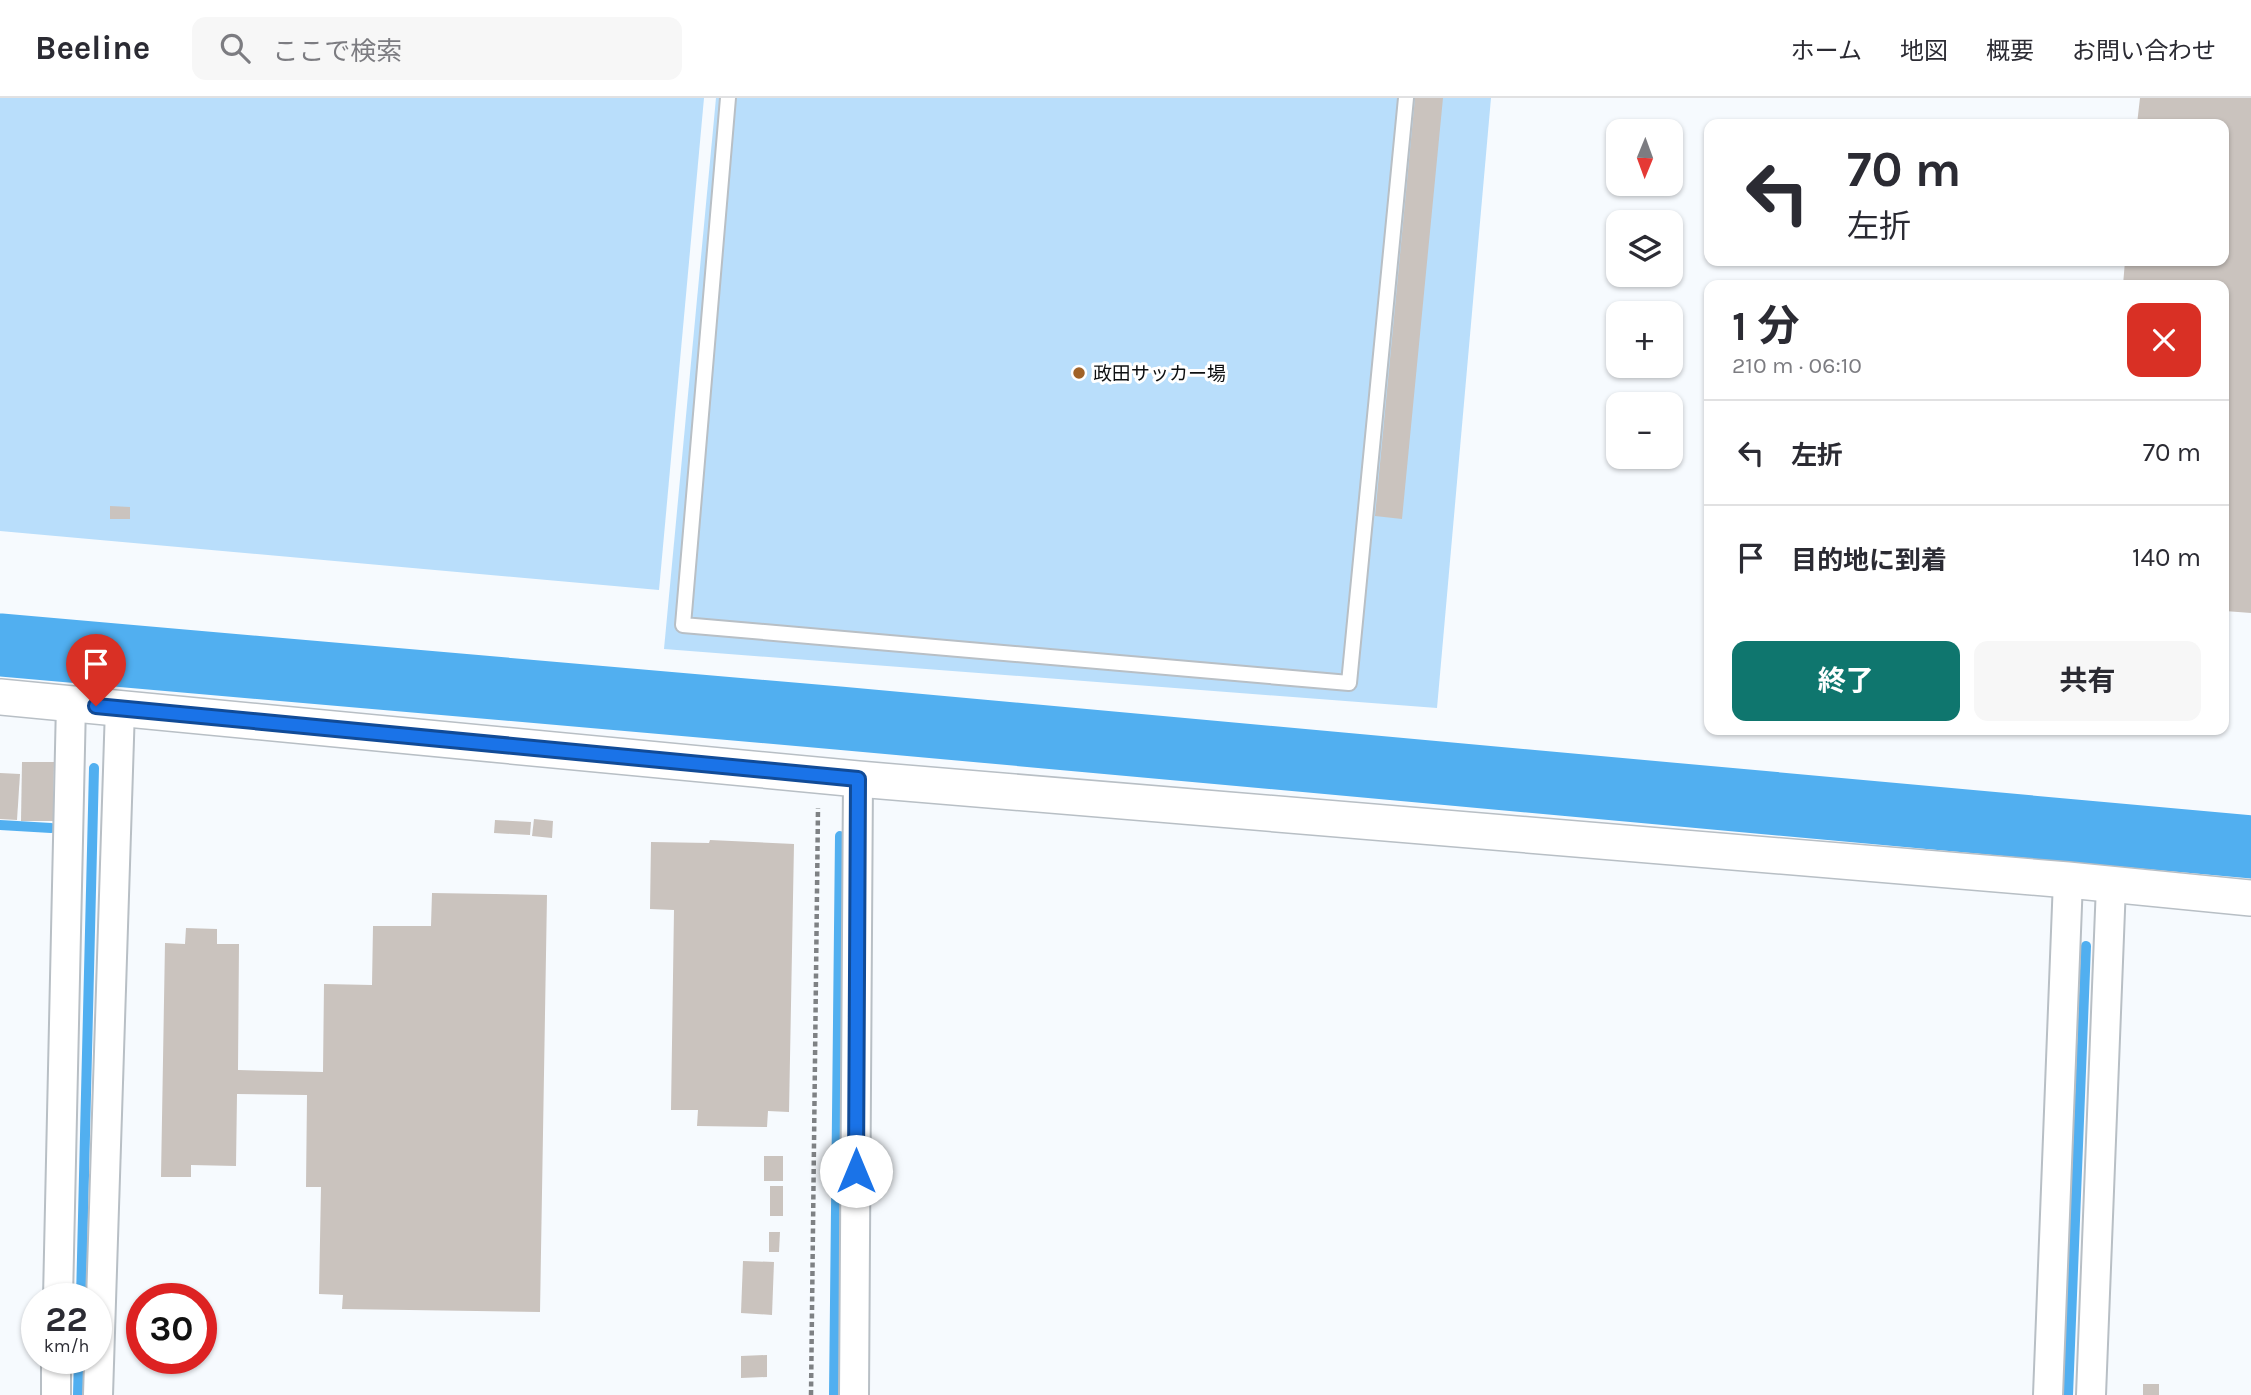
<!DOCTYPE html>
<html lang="ja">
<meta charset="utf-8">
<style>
:root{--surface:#fff;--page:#f7f7f7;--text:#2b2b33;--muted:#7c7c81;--line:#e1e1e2;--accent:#0f766e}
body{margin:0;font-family:Karla,"Noto Sans JP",sans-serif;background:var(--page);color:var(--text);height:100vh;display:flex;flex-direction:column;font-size:26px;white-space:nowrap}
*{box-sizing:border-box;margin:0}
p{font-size:23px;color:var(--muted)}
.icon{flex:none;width:38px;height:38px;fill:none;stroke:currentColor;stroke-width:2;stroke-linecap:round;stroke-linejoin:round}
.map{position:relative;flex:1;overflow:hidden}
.details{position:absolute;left:1704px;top:182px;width:525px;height:455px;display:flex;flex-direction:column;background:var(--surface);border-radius:14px;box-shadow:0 2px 5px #0004}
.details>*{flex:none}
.top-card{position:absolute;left:1704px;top:21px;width:525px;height:147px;border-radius:14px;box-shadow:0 2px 5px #0004;background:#fff;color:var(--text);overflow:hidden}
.needle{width:46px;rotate:181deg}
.controls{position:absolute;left:1606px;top:21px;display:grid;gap:14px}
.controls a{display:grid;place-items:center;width:77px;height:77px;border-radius:14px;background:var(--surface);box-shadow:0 2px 5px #0004;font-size:35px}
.speed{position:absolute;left:21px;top:1185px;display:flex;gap:14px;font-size:35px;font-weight:700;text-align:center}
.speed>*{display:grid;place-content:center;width:91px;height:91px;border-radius:50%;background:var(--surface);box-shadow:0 2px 5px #0004;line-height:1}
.speed small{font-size:18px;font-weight:400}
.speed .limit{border:10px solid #d22;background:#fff;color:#111}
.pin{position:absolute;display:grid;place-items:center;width:60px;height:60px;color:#fff;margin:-72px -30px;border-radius:50% 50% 50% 0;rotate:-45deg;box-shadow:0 0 7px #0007}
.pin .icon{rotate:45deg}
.me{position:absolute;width:77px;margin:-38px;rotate:0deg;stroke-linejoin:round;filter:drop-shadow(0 0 5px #0008)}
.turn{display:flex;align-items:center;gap:24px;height:147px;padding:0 28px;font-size:32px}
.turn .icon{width:91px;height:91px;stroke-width:2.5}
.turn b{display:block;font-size:49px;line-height:60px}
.round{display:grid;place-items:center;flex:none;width:74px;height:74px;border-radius:14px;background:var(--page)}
.summary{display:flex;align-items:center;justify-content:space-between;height:119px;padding:0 28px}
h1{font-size:42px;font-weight:700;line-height:52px}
.action{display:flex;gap:14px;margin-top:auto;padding:14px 28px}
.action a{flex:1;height:80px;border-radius:14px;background:var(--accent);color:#fff;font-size:28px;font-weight:700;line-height:80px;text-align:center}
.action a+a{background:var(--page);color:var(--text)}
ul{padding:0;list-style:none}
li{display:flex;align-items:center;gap:21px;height:105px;padding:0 28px;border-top:2px solid var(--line)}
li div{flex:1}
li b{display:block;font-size:26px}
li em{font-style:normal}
header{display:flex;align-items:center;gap:42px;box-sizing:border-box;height:98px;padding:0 35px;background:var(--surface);border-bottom:2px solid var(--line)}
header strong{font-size:33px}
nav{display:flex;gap:38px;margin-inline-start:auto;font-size:24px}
.search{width:490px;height:63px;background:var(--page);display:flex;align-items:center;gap:18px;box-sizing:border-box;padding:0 24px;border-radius:14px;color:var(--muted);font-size:26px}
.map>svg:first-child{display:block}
.green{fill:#b9defb}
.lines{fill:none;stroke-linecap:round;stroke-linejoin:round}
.stream{stroke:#51aff0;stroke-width:10}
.river{stroke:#51aff0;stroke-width:63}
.building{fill:#cac3be}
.service-casing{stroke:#b8bfc5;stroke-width:18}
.minor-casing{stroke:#b8bfc5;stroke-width:32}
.tertiary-casing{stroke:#b8bfc5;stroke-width:38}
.path{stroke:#7e8184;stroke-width:4.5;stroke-dasharray:5 3.5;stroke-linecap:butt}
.service{stroke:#fff;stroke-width:14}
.minor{stroke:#fff;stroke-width:28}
.tertiary{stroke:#fff;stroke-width:35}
.route-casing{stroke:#114b97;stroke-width:18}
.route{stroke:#1a73e8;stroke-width:12}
.poi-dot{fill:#a06228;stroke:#fff;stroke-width:2.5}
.labels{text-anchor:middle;stroke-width:6;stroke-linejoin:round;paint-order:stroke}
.poi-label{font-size:19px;fill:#0d0f11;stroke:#fff;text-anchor:start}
</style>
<header>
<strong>Beeline</strong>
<div class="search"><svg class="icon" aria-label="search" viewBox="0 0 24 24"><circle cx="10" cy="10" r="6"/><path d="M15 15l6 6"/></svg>ここで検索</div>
<nav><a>ホーム</a><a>地図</a><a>概要</a><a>お問い合わせ</a></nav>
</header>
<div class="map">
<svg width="2251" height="1297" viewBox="0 0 2251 1297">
<rect width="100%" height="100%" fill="#f6fafe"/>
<g class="green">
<polygon points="0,0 704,0 659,492 0,433"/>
<polygon points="716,0 1491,0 1437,610 664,551"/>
</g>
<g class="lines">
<g class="stream">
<polyline points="97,574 98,556"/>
<polyline points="838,620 838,641"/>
<polyline points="0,727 51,730"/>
<polyline points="2090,753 2091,734"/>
<polyline points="81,1200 94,670"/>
<polyline points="78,1297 79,1260"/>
<polyline points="834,1297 840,738"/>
<polyline points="2068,1297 2086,848"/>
</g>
<polyline class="river" points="0,547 838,620 2251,749"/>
</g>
<g class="building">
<polygon points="1415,0 1443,0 1402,421 1375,418"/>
<polygon points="2140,0 2251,0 2251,515 2225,513 2227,485 2224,485 2224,187 2123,187 2125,163 2224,163 2224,26 2137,26"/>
<polygon points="110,408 130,409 130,421 110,421"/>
<polygon points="22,664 54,664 53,723 21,723"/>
<polygon points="0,675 20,676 17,722 0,721"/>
<polygon points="534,721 553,723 552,740 532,738"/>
<polygon points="495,722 531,724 530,737 494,735"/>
<polygon points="710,742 794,746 789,1014 768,1013 767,1029 697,1028 698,1012 671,1012 674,812 650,811 651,744 709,745"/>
<polygon points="432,795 547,797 540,1214 342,1211 343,1197 319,1196 321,1089 306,1089 307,997 237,996 236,1068 191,1067 191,1079 161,1079 165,845 185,846 186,830 217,831 217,846 239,846 238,972 323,974 324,886 372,887 373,828 431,828"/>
<rect x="764" y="1058" width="19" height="25"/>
<rect x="770" y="1088" width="13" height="30"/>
<polygon points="769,1134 780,1134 779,1154 769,1154"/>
<polygon points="743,1163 774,1164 772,1217 741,1215"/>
<polygon points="767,1257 767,1279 741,1280 741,1258"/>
<rect x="2143" y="1286" width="16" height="11"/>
</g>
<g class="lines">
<defs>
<polyline id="service" points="728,0 683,527 1349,585 1406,0"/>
<g id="minor">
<polyline points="58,1200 71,605"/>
<polyline points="56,1297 56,1260"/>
<polyline points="98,1297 120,610"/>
<polyline points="854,1297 858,681"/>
<polyline points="2048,1297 2068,782"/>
<polyline points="2091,1297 2111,787"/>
</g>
<polyline id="tertiary" points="0,599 858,681 2068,782 2251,800"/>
</defs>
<use href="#service" class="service-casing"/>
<use href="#minor" class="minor-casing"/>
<use href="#tertiary" class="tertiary-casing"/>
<polyline class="path" points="811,1297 818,710"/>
<use href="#service" class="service"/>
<use href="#minor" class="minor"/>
<use href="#tertiary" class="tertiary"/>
</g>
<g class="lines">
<defs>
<polyline id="route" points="96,608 858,681 856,1073"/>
</defs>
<use href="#route" class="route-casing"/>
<use href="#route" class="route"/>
</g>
<circle class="poi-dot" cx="1079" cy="275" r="7"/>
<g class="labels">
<g class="poi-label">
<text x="1093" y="282">政田サッカー場</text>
</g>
</g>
</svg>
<div class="controls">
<a><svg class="needle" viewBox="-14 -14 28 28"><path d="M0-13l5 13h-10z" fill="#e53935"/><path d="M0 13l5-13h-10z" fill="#7c7c81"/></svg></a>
<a><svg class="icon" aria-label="layers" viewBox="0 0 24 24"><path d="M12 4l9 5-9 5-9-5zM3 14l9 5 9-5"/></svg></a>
<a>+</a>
<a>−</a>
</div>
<div class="speed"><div>22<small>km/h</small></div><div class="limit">30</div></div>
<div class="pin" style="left:96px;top:608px;background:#d93025"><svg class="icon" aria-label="arrive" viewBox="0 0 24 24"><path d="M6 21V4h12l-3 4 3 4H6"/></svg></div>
<svg class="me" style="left:856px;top:1073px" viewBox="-20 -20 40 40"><circle r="19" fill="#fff"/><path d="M0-13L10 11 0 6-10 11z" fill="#1a73e8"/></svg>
<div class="top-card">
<div class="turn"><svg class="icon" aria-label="left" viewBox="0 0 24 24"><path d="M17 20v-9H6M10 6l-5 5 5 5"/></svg><div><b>70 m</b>左折</div></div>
</div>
<section class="details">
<div class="summary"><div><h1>1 分</h1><p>210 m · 06:10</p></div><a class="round" style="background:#d93025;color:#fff"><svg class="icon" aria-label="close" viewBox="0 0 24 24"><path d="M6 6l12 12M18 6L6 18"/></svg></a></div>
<ul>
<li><svg class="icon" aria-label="left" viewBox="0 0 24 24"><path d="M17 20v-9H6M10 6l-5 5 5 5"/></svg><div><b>左折</b></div><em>70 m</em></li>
<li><svg class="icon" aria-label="arrive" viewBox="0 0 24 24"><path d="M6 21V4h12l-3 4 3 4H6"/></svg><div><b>目的地に到着</b></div><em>140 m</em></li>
</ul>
<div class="action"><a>終了</a><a>共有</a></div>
</section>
</div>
